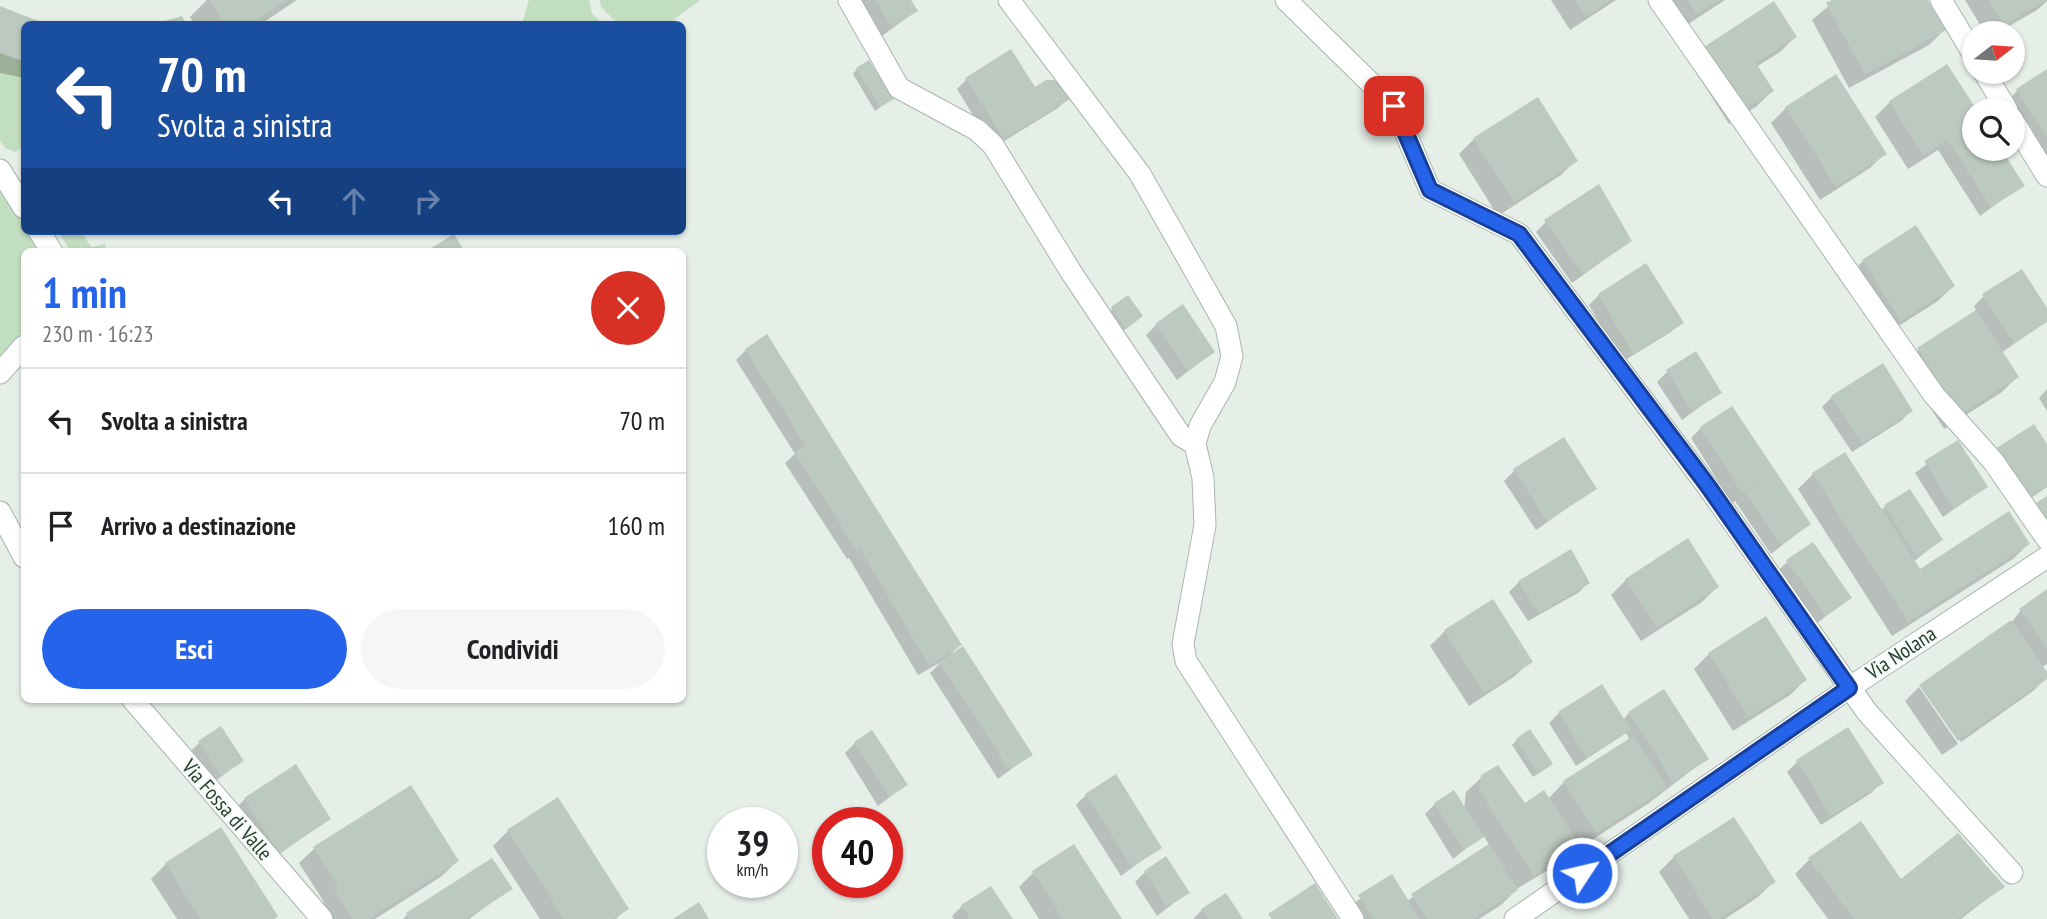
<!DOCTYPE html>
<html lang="it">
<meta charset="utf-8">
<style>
:root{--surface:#fff;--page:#f6f6f6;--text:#202124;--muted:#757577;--line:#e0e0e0;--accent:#2563eb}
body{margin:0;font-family:"PT Sans Narrow",sans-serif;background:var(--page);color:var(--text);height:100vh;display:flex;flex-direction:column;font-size:26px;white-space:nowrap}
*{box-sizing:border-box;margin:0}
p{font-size:23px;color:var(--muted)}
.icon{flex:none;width:38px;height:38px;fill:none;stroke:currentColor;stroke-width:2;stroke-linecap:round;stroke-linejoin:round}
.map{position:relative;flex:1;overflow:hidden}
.panel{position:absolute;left:21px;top:248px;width:665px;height:455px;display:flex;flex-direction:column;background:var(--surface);border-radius:10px;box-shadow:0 2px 5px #0004}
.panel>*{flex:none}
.top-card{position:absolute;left:21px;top:21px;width:665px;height:214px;border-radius:10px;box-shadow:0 2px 5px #0004;background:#1a4fa0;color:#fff;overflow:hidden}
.needle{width:46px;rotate:73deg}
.tools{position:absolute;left:1962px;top:21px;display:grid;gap:14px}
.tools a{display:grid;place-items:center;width:63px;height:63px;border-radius:50%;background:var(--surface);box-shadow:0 2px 5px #0004;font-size:35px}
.speed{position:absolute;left:707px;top:807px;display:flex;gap:14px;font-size:35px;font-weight:700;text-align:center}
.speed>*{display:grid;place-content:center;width:91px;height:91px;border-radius:50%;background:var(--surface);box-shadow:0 2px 5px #0004;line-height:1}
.speed small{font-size:18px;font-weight:400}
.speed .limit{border:10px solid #d22;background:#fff;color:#111}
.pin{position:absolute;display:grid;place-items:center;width:60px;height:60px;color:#fff;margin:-30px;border-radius:14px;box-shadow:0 4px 10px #0006}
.me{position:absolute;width:77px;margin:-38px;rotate:55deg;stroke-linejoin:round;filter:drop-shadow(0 0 5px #0008)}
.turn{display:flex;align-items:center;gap:24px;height:147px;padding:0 21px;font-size:32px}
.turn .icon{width:91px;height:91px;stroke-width:2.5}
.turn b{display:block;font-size:49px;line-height:60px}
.lanes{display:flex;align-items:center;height:66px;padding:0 21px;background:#0003;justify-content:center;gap:35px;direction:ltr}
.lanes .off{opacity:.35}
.round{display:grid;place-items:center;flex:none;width:74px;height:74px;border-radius:37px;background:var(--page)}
.headline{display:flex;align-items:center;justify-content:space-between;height:119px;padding:0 21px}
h1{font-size:42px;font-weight:700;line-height:52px;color:var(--accent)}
.button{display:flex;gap:14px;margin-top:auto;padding:14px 21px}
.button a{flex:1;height:80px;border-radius:42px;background:var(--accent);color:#fff;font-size:28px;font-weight:700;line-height:80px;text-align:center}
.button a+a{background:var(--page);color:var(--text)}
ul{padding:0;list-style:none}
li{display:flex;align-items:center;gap:21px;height:105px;padding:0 21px;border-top:2px solid var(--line)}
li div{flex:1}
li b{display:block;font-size:26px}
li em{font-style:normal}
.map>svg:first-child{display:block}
.grass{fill:#c2dec0}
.shadow{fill:#0003}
.building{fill:#bbc9c0}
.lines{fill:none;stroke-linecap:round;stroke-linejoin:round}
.minor-casing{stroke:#a8b6ad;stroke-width:23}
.minor{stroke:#fff;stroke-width:21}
.route-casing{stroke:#184099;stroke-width:18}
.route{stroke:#2563eb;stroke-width:12}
.labels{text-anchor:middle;stroke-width:5;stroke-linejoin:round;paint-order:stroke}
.street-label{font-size:21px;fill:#254030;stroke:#f7fbf7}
</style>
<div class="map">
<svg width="2047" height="919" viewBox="0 0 2047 919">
<rect width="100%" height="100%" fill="#e6eee8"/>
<g class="grass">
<polygon points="529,0 589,0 592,13 602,24 522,24"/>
<polygon points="600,0 700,0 668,24 618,24 601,7"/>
<polygon points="0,53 24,61 24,144 16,152 5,148 0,140"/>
<polygon points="0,186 24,224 24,231 29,231 43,252 24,252 24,329 0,357"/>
<polygon points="58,231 81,231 91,247 105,244 106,252 71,252"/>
</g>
<g class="shadow">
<polygon points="207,0 297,0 261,24 194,24 190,17"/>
<polygon points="859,0 909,0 916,11 882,36"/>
<polygon points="1551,0 1616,0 1570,30"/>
<polygon points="1664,0 1725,0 1682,28"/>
<polygon points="1836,0 1926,0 1944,30 1929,45 1849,88 1812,20"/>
<polygon points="1965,0 2047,0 2047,1 2037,10 1997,33 1985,33"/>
<polygon points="0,7 47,24 24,24 24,78 0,73"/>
<polygon points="1795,37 1780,52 1756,67 1772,91 1757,106 1729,124 1690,63"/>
<polygon points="1946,66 1975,110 1974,149 1999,149 2022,185 1980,216 1938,150 1908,169 1875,117 1890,102"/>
<polygon points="857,69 892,99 875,111 853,74"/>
<polygon points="2047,71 2047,170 2002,106 2017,91"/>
<polygon points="967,79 1035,90 1068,98 1058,108 993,148 957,89"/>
<polygon points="1786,108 1885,153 1870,168 1820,200 1771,123"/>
<polygon points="1474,139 1576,160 1561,175 1498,216 1459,154"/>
<polygon points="1546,222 1630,241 1572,283 1536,232"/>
<polygon points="1863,261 1953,286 1938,301 1886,334 1848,276"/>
<polygon points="1599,295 1681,322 1671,332 1622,362 1589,305"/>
<polygon points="1984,296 2047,311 2047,321 2001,353 2017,377 2002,392 1944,429 1903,365 1918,350 1977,312 1974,306"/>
<polygon points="1127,297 1136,321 1121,332 1107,313"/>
<polygon points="1156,325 1213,352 1177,380 1146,335"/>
<polygon points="746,350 960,645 950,655 1030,755 998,779 930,673 941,662 918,675 849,558 847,559 785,463 795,454 736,360"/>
<polygon points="1667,372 1720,392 1682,420 1657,382"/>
<polygon points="2047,389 2047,411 2039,398"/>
<polygon points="1832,397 1911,411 1901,421 1852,452 1822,407"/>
<polygon points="1701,428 1809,524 1771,554 1735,501 1732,503 1691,438"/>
<polygon points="1957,442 1986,486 1943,517 1915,473"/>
<polygon points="2047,447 2047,487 2016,508"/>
<polygon points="1514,471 1595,488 1536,530 1504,481"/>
<polygon points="1813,474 1880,511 1885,507 1941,540 1913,562 1919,571 2028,544 2013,559 1892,636 1798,489"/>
<polygon points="1788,561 1849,597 1815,625 1778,571"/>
<polygon points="1626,580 1717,587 1702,602 1641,641 1611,595"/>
<polygon points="1519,582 1588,583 1578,593 1528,621 1509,592"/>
<polygon points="2047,591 2047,664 2042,667 2047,677 2033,691 1961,742 1920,686 2012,622 2021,610"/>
<polygon points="1765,618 1805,680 1790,695 1733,731 1694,669 1709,654"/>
<polygon points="1445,631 1530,661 1515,676 1469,706 1430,646"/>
<polygon points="1919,687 1958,744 1942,755 1905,701"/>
<polygon points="1559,713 1623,720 1629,713 1706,759 1649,803 1581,847 1579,844 1563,861 1518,888 1501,905 1479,919 1357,919 1349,907 1391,876 1407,901 1490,846 1483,835 1453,859 1425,814 1435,804 1464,810 1466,792 1482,777 1525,806 1548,799 1564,782 1630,740 1626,733 1576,766 1549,723"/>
<polygon points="1517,740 1546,768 1533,777 1512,745"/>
<polygon points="199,743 242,761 210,785 189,753"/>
<polygon points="855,743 906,785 878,806 845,753"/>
<polygon points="1797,762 1881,783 1871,793 1821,825 1787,772"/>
<polygon points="1086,795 1160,847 1121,876 1076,805"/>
<polygon points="245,799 329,819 268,862 235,809"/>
<polygon points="508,831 627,908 616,919 540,919 493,846"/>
<polygon points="314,849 457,861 442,876 375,919 328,919 320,906 324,902 299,863"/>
<polygon points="1674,857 1773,882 1758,897 1725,919 1689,919 1659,872"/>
<polygon points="1810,859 1901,882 2002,887 1961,919 1828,919 1795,874"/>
<polygon points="166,864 273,919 177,919 151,879"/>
<polygon points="1034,872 1119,919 1039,919 1019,887"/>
<polygon points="1145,872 1187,893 1157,916 1135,882"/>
<polygon points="510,889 469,919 403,919 407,915"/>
<polygon points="962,906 1011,919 954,919 952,916"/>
<polygon points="1202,910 1241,919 1193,919"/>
</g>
<g class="building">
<polygon points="210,0 288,0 259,18 263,24 224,24"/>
<polygon points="875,0 911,0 918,11 892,27"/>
<polygon points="1575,0 1611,0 1586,17"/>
<polygon points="1688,0 1720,0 1697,14"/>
<polygon points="1832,0 1928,0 1946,30 1865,75 1826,3"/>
<polygon points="1989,0 2047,0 2004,25"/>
<polygon points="1774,1 1797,37 1756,63 1774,91 1744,110 1704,47"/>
<polygon points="0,6 45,24 24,24 24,61 0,53"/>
<polygon points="182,16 186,24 154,24"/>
<polygon points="1011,49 1035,87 1046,80 1057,80 1070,99 1004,139 965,78"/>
<polygon points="869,60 894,99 880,107 856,68"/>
<polygon points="1947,64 1977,110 1974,110 1974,149 2001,149 2025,186 1991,207 1947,140 1923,156 1889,101"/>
<polygon points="2047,69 2047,138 2016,89"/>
<polygon points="1836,74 1887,154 1836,187 1785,107"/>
<polygon points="1538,97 1578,161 1514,202 1473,138"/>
<polygon points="1599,184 1632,241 1583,274 1544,220"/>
<polygon points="1916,225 1955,286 1901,321 1862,260"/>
<polygon points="454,234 465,252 425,252"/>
<polygon points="1646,263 1684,323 1633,354 1598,294"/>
<polygon points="2022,269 2047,308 2047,322 2014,343 1982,294"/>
<polygon points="1128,295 1143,316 1126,329 1111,307"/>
<polygon points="1183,304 1215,352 1188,371 1155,324"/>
<polygon points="1976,310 2019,377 1960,415 1917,348"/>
<polygon points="767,334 962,645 929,666 860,549 857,551 794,452 805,445 745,349"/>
<polygon points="1696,351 1722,393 1692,411 1666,370"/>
<polygon points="1883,363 1913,411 1862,444 1831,396"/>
<polygon points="1732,406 1811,524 1781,545 1746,493 1758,484 1742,494 1700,427"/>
<polygon points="2034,424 2047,444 2047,486 2026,499 1995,449"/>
<polygon points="1564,437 1597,489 1547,521 1513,469"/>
<polygon points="1958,440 1988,487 1954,509 1924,461"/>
<polygon points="1845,452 1920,569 2009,511 2030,544 1908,622 1812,473"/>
<polygon points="1910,489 1943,540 1917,557 1884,505"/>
<polygon points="2047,496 2047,521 2036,503"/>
<polygon points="1688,538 1719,587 1657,627 1625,579"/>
<polygon points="1813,542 1852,598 1826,616 1786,560"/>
<polygon points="1571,549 1590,583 1539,613 1518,581"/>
<polygon points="2047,589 2047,648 2019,609"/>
<polygon points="1493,599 1533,662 1484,693 1444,630"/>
<polygon points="1766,616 1807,680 1749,717 1708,653"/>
<polygon points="2011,620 2047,672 2047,679 1958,741 1919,685"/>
<polygon points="963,646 1033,755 1009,770 939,662"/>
<polygon points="1602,684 1631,730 1587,758 1558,712"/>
<polygon points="1664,689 1709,759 1673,782 1628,712"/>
<polygon points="221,726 244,761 221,776 198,741"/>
<polygon points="1848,727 1884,783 1831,816 1796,760"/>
<polygon points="1530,729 1553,764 1538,774 1516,739"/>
<polygon points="872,730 908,785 889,797 854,742"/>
<polygon points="1633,736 1667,788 1596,833 1563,781"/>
<polygon points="296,764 331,819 279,853 244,798"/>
<polygon points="1498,765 1525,803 1544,790 1580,846 1534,876 1479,790 1481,775"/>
<polygon points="1116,774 1162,848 1132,867 1085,794"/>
<polygon points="411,785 459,861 369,919 352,919 334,889 338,887 313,847"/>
<polygon points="1454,790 1484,837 1464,850 1434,803"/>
<polygon points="558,797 629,909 613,919 564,919 507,830"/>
<polygon points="1734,817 1776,882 1719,919 1713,919 1673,856"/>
<polygon points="1861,821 1901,879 1958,833 2005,887 1957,919 1854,919 1808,858"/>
<polygon points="221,827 278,916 274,919 201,919 165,863"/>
<polygon points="1074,844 1122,919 1063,919 1032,871"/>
<polygon points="1489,844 1518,890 1473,919 1427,919 1411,894"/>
<polygon points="1166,856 1190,893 1167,907 1144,871"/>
<polygon points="492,858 513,889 466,919 410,919 406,913"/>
<polygon points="1392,874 1420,919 1373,919 1358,895"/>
<polygon points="1315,883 1338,919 1272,919 1268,914"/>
<polygon points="991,886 1013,919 970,919 961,905"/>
<polygon points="1226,893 1243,919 1208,919 1201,909"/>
<polygon points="699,902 709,919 673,919"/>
</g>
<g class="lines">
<defs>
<g id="minor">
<polyline points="849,0 899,88 977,130 993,145 1071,272 1181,436 1195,444"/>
<polyline points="1009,0 1140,174 1226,326 1232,356 1225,382 1200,426 1195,444 1203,478 1205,525 1183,644 1186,661 1353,919"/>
<polyline points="1286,0 1394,106 1430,190 1519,234 1708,487 1867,712 2012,873"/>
<polyline points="1659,0 1934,395 1993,461 2047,539"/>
<polyline points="1941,0 1974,55"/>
<polyline points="1984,72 2007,110"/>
<polyline points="2012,119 2047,176"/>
<polyline points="0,170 24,208"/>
<polyline points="39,231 52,252"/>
<polyline points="0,373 24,346"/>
<polyline points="0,512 24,557"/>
<polyline points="133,700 322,919"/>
<polyline points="1515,919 1849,688 2047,557"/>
</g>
</defs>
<use href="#minor" class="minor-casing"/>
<use href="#minor" class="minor"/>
</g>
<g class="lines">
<defs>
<polyline id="route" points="1394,106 1430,190 1519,234 1708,486 1849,688 1582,873"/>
</defs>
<use href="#route" class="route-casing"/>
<use href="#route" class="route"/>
</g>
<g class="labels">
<g class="street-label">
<text transform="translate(1901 653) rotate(-33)" y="7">Via Nolana</text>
<text transform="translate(227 810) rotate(49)" y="7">Via Fossa di Valle</text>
</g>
</g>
</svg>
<div class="tools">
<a><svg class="needle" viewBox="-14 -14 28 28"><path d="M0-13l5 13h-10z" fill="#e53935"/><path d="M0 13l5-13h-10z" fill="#757577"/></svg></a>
<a><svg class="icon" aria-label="search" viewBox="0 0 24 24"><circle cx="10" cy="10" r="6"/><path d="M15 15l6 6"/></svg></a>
</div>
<div class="speed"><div>39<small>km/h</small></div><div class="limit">40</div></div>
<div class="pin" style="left:1394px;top:106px;background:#d93025"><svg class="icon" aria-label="arrive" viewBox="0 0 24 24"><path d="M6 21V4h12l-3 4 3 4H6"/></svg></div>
<svg class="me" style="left:1582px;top:873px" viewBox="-20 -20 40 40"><circle r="17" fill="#2563eb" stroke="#fff" stroke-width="3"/><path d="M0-11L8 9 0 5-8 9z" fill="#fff"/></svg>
<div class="top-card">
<div class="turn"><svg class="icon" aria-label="left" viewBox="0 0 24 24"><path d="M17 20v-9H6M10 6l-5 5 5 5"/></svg><div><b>70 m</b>Svolta a sinistra</div></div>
<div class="lanes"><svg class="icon" aria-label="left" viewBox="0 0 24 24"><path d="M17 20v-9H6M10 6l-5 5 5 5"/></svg><svg class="icon off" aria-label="ahead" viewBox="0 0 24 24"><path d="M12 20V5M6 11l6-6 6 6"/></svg><svg class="icon off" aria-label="right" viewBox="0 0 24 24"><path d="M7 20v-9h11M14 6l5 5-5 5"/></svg></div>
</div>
<section class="panel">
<div class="headline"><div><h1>1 min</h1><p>230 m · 16:23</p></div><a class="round" style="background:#d93025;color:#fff"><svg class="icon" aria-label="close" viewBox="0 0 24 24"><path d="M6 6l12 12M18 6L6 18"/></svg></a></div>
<ul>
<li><svg class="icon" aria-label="left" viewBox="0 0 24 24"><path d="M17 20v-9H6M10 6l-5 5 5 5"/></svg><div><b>Svolta a sinistra</b></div><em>70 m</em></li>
<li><svg class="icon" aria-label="arrive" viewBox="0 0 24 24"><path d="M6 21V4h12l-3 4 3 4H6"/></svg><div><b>Arrivo a destinazione</b></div><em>160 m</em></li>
</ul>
<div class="button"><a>Esci</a><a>Condividi</a></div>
</section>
</div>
